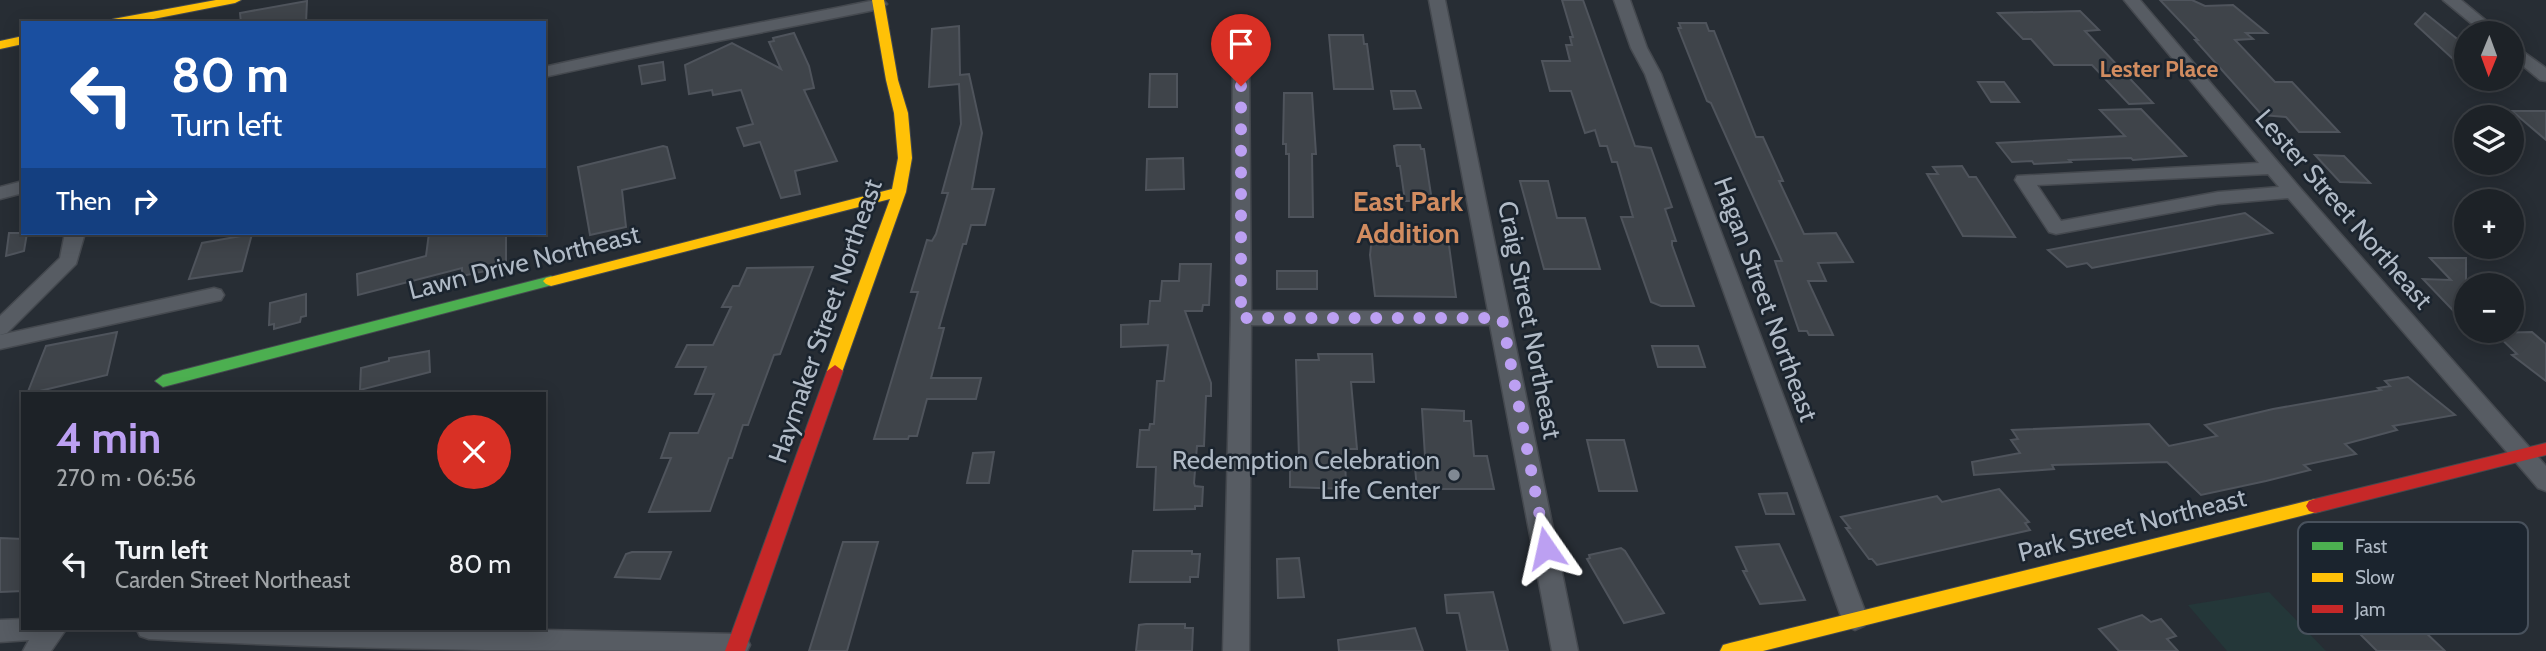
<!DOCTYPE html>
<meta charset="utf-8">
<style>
:root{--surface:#1d2227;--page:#252a2f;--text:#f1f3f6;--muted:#a0a4a7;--line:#3b3f44;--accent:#bca0f2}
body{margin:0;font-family:Cabin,sans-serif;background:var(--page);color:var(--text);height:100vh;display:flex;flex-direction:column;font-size:26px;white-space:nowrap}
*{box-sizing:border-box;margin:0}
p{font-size:23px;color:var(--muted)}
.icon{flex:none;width:38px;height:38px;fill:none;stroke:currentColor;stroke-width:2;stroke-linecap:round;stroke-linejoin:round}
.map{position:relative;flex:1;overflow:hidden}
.drawer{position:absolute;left:21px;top:392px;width:525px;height:238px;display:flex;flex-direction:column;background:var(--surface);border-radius:0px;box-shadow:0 4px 18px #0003,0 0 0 2px var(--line)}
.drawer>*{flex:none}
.hud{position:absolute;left:21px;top:21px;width:525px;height:214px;border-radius:0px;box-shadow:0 4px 18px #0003,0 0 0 2px var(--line);background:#1a4fa0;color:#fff;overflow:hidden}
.needle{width:46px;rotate:181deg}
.tools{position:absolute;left:2454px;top:21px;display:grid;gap:14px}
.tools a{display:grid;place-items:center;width:70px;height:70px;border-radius:50%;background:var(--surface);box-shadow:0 4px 18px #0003,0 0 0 2px var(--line);font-size:35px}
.pin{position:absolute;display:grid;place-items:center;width:60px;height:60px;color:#fff;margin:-72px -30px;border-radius:50% 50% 50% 0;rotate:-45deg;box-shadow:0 0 7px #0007}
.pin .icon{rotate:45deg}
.me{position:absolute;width:77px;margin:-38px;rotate:349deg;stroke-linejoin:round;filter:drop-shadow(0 0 5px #0008)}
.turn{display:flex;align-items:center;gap:24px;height:147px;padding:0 35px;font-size:32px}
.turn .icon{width:91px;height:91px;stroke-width:2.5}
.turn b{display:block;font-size:49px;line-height:60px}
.then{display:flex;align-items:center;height:66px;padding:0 35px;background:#0003;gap:14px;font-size:26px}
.round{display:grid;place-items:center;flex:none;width:74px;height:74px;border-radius:37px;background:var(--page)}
.headline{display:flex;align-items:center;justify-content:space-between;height:119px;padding:0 35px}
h1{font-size:42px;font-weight:700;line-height:52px;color:var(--accent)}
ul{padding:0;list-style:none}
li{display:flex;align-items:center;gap:21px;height:105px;padding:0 35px}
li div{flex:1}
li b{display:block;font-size:26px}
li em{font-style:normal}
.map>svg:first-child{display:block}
.green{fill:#243739}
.building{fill:#3f444a;stroke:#4f545c;stroke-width:2}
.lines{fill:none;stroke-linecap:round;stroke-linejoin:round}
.street-casing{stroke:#45494f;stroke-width:3}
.fast-casing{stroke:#45494f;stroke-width:2}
.slow-casing{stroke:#45494f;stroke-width:2}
.jam-casing{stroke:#45494f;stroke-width:2}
.street{fill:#575c63;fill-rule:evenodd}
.fast{fill:#4caf50;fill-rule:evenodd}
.slow{fill:#ffc107;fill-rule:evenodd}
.jam{fill:#c62828;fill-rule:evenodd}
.route{stroke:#bca0f2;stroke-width:12;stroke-dasharray:0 21.6}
.poi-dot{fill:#808993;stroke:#1b242e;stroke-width:2.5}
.labels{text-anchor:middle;stroke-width:5;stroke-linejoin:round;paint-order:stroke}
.far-neighbourhood-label{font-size:23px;font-weight:bold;fill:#d18c60;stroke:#1b242e}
.street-label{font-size:26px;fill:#b0bac6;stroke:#1b242e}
.poi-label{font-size:26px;fill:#b0bac6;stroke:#1b242e;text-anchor:end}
.neighbourhood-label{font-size:28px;font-weight:bold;fill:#d18c60;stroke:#1b242e}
.key{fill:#1b242e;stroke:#48515c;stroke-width:2}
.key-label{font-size:19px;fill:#b0bac6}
</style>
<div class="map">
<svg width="2546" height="651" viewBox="0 0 2546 651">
<rect width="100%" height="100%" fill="#272d34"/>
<polygon class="green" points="2269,592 2326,651 2227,651 2188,605"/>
<g class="building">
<polygon points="1562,0 1583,0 1635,146 1651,148 1672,207 1665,209 1676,241 1672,241 1672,245 1694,306 1661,306 1651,302 1621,217 1633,217 1617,162 1612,162 1607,146 1600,146 1595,130 1585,133 1571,91 1550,91 1542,61 1570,61 1566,45 1572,45 1570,37 1573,37"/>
<polygon points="2160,0 2192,0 2205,6 2233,5 2267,33 2246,33 2253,39 2235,40 2275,82 2292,82 2339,132 2299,132 2286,117 2262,115 2195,40 2198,40"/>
<polygon points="307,1 306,23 241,23 240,13"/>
<polygon points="2080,11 2099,30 2085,31 2153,103 2129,104 2092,65 2054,65 2031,39 2023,39 1998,13"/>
<polygon points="2425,13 2466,46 2466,71 2415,24"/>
<polygon points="1679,23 1706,23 1709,31 1714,31 1756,137 1763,137 1783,181 1779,181 1804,234 1836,233 1853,262 1818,263 1826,281 1808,281 1833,335 1809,335 1807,331 1799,331 1775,261 1782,261 1711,103 1707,101 1678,28 1681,28"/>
<polygon points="959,26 960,75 969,74 982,133 972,189 994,189 985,225 971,225 966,244 963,244 939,328 944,328 931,378 981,378 976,399 927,399 917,436 909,436 908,439 874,439 918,292 911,292 927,240 932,241 936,234 948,193 942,193 961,124 959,84 929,87 932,29"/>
<polygon points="794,33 809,66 814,88 804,90 837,161 795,171 800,194 781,198 760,142 744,146 737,128 753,124 741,90 713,95 712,90 689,94 685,65 732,43 781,69 769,42 774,41 773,38"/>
<polygon points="1329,35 1363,35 1364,44 1367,44 1373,89 1334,89"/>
<polygon points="663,62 665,80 642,84 639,66"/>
<polygon points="1150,74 1177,74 1177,107 1149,107"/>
<polygon points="1978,82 2004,82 2019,102 1991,102"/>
<polygon points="1391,91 1415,91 1421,108 1394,109"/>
<polygon points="1284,93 1312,93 1316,154 1312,154 1313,217 1289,217 1289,154 1286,154 1286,144 1283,144"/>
<polygon points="2141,109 2186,156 2133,160 2131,158 2069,160 2071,162 2034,164 2032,161 2012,162 1997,143 2125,136 2100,110"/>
<polygon points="2512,111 2546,111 2546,140"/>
<polygon points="1397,145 1420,145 1421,149 1424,149 1432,201 1405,201 1400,166 1397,166 1394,146"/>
<polygon points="663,146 667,147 675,178 622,190 626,227 590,235 578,167"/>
<polygon points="2315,155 2344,156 2370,183 2340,182"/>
<polygon points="1183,158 1184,189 1146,190 1147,159"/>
<polygon points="1962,166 1969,177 1976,177 2015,237 1963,236 1927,174 1938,174 1933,167"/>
<polygon points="1520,181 1548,181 1557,218 1585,218 1600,269 1544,269"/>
<polygon points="2245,213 2272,233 2092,268 2087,263 2067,267 2048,250"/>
<polygon points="9,233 27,233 24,251 6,256"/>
<polygon points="429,233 506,233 506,262 500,263 500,268 462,276 462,268 358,295 357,274 426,256"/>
<polygon points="252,234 242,271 189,279 202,243"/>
<polygon points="1372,237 1448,238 1456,297 1375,296 1370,255"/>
<polygon points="2430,258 2466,258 2466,324 2423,279 2451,280"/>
<polygon points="1180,264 1211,264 1209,305 1203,305 1202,311 1185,311 1211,383 1211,396 1206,396 1204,446 1197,446 1194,483 1195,486 1203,487 1202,506 1195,506 1195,509 1154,510 1156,467 1137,467 1140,430 1149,430 1150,424 1154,424 1157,381 1164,381 1168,345 1121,347 1121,325 1148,324 1150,301 1160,301 1162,281 1179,281"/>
<polygon points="813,267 780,354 774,355 748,425 743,425 732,458 729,458 710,511 649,512 671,458 661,458 670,433 698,433 714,394 695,394 706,367 676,367 687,345 713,345 731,307 722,307 733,286 739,286 747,268"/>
<rect x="1277" y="271" width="40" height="18"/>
<polygon points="306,294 306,316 301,317 300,322 274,329 274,324 269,325 270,303"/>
<polygon points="117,332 107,375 27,394 46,346"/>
<polygon points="2532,332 2546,344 2546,381 2512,355 2517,354 2495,333"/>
<polygon points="1652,346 1698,346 1705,367 1658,367"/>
<polygon points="429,351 430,372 360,390 361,368 389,361 389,358"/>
<polygon points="1318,354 1372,354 1374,382 1351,382 1357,449 1345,449 1346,489 1290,487 1290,457 1299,458 1296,360 1319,360"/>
<polygon points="2408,377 2455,415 2393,426 2397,430 2345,444 2356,454 2304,465 2310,470 2266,481 2201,495 2167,462 2052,465 2054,469 1974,475 1972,462 2020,453 2011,440 2018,439 2012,430 2149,424 2169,446 2217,436 2205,425 2273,409 2381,390 2378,388 2390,386 2385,381"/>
<polygon points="1422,409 1464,411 1464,421 1471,421 1474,456 1487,456 1494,489 1417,489 1414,456 1425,456"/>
<polygon points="1587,440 1624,440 1637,491 1599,491"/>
<polygon points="994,452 989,483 967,483 973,453"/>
<polygon points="1999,489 2029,522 2025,523 2030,530 1877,565 1872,559 1869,559 1846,528 1850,528 1841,517 1937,496 1942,502"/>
<polygon points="1787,493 1794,514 1766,514 1759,494"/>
<polygon points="0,538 23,539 23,591 0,592"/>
<polygon points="843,542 878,542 847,651 809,651"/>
<polygon points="1779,544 1805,600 1760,604 1743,571 1747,571 1736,547"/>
<polygon points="1621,548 1625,551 1664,613 1624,623 1587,559 1590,558 1589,555"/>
<polygon points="1133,551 1192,551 1192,554 1200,554 1198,577 1190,577 1190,582 1130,582"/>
<polygon points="632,552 671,552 660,579 615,577 626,554"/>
<polygon points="1299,558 1304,597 1278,598 1277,559"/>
<polygon points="2357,581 2366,589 2370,588 2385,603 2392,601 2397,605 2445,651 2377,651 2339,613 2347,611 2333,597 2337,596 2328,587"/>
<polygon points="1493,592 1508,651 1467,651 1459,613 1447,613 1445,595"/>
<polygon points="2142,615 2151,622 2161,619 2176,636 2167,639 2178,651 2119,651 2099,629"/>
<polygon points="1146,624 1185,624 1185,628 1193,628 1192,651 1136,651 1139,625"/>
<polygon points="1415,628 1423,651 1339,651 1338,640"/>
</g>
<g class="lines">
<defs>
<g id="street">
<path d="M876 0 884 1 887 4 879 9C767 32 655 52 544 77V67C654 42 765 22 876 0Z"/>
<polygon points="1429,0 1445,0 1578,651 1552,651 1490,325 1251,325 1249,651 1223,651 1231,318 1233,60 1253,48 1261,53 1249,62 1251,311 1488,311"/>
<polygon points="1614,0 1630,0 1647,48 1661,74 1868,619 1864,626 1855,630 1846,626 1842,619 1645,74 1631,48"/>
<path d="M2124 0H2140L2300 188 2546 466V491L2538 488 2288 198 2218 204 2056 234 2049 232 2015 180 2017 176 2259 163ZM2268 174 2279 187 2218 192 2061 221 2037 185Z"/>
<polygon points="2443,0 2461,0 2501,33 2483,33"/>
<polygon points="2511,43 2546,68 2546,81 2540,80 2511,56"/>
<polygon points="23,181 23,193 0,199 0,187"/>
<polygon points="65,233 85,233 76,264 7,333 0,335 0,316 60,258"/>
<polygon points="214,288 221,290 224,295 221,300 0,349 0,335"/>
<polygon points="23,619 23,628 67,628 51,651 23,651 29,640 0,642 0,620"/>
<path d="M136 628H446L737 634 746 637 750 645 747 651C548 651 348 650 149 639L140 636Z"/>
</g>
<polygon id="fast" points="551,276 559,281 556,284 163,387 155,381 163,375"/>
<g id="slow">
<polygon points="216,0 241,0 235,3 133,23 107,23 113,19"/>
<polygon points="872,0 884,0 898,80 908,113 912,158 906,192 841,375 835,377 827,371 890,199 551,286 546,284 543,281 546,278 892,189 898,158 894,113 886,80"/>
<polygon points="23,36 23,44 0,49 0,41"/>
<polygon points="2315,499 2321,501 2324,506 2321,511 1763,651 1720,651 1723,645 1730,643"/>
</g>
<g id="jam">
<polygon points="835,365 843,371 745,651 725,651 827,371"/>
<polygon points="2546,443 2546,455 2315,513 2309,511 2306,506 2309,501 2315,499"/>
</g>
</defs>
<use href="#street" class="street-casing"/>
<use href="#fast" class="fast-casing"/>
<use href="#slow" class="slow-casing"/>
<use href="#jam" class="jam-casing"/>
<use href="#street" class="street"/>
<use href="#fast" class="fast"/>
<use href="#slow" class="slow"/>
<use href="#jam" class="jam"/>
</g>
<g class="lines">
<polyline class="route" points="1241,86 1241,318 1502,318 1546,548"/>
</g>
<circle class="poi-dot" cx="1454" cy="475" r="7"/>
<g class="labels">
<g class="far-neighbourhood-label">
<text x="2159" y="77">Lester Place</text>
</g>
<g class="street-label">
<text transform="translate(2344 209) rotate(49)" y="9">Lester Street Northeast</text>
<text transform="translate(524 262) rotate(-14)" y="9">Lawn Drive Northeast</text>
<text transform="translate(1766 299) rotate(70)" y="9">Hagan Street Northeast</text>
<text transform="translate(1530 320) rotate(79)" y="9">Craig Street Northeast</text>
<text transform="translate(825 321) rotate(-71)" y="9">Haymaker Street Northeast</text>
<text transform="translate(2132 525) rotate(-14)" y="9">Park Street Northeast</text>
</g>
<g class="poi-label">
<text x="1440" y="469">Redemption Celebration<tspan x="1440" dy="30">Life Center</tspan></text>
</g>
<g class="neighbourhood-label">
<text x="1408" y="211">East Park<tspan x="1408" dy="32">Addition</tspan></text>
</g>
</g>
<rect x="2298" y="522" width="230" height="112" rx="10" class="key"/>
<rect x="2312" y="542" width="31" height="8" fill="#4caf50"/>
<rect x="2312" y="573" width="31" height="9" fill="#ffc107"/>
<rect x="2312" y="605" width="31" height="8" fill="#c62828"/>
<g class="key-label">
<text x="2355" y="553">Fast</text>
<text x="2355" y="584">Slow</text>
<text x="2355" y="616">Jam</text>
</g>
</svg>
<div class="tools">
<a><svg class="needle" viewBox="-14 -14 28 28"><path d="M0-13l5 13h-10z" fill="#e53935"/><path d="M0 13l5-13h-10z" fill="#a0a4a7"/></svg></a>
<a><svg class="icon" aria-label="layers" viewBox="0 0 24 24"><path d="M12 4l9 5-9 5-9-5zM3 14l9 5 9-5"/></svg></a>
<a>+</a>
<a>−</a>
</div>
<div class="pin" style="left:1241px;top:86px;background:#d93025"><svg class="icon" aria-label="arrive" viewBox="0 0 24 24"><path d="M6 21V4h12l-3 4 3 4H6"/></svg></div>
<svg class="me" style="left:1546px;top:548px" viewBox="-20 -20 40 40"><path d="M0-17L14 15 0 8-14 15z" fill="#bca0f2" stroke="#fff" stroke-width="4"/></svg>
<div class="hud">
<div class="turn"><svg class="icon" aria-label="left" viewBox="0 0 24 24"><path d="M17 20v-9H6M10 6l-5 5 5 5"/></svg><div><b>80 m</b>Turn left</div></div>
<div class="then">Then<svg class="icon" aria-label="right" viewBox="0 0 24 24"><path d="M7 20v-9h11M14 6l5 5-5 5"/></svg></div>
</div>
<section class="drawer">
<div class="headline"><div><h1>4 min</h1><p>270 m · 06:56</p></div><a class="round" style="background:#d93025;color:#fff"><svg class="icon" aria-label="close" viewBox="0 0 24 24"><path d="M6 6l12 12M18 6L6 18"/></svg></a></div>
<ul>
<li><svg class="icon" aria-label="left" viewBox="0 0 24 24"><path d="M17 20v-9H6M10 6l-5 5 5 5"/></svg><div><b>Turn left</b><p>Carden Street Northeast</p></div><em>80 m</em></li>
</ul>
</section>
</div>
